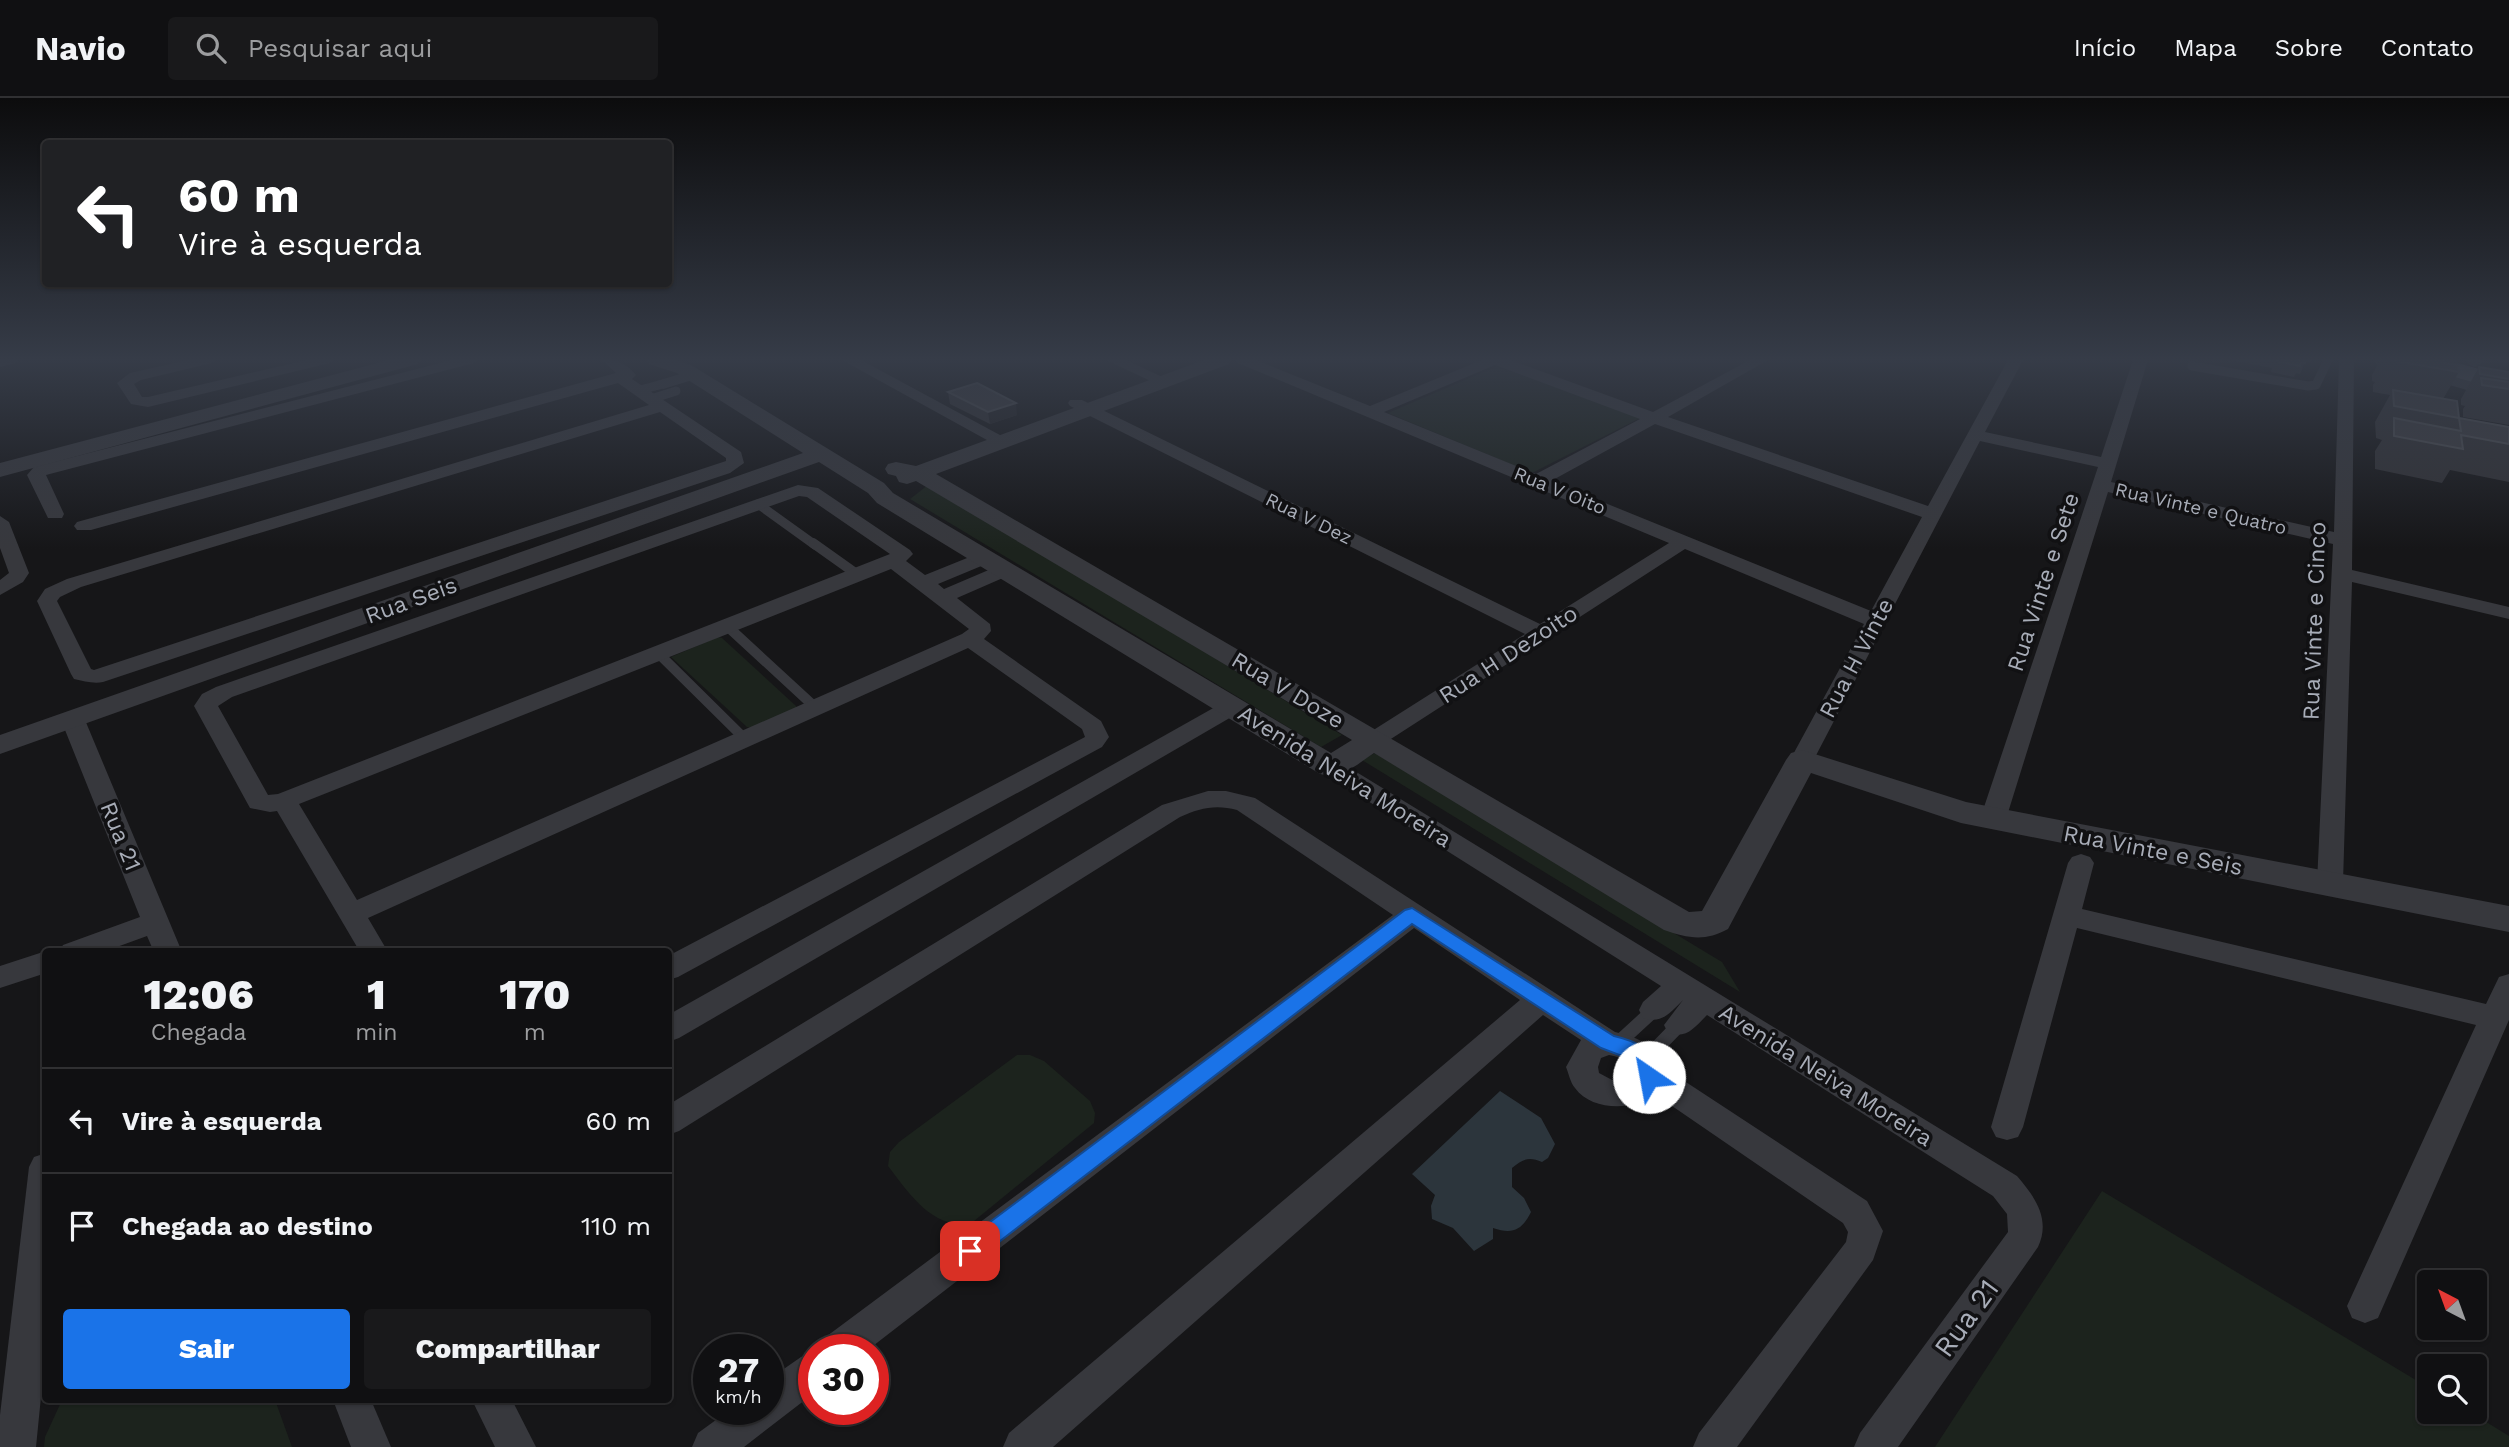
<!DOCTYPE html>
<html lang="pt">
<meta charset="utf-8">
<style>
:root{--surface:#101012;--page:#19191b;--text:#f1f3f6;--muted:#9c9d9f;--line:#303032;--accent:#1a73e8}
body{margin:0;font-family:"Work Sans",sans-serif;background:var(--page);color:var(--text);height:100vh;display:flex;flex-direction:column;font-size:26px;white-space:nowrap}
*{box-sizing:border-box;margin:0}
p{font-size:23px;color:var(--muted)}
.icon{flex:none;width:38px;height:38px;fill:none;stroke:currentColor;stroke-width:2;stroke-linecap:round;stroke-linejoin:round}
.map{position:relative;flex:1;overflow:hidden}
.sheet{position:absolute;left:42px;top:850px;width:630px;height:455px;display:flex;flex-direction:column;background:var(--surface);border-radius:7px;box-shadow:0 2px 5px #0004,0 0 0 2px var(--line)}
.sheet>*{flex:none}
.guide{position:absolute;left:42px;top:42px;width:630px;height:147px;border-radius:7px;box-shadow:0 2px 5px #0004,0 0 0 2px var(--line);background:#202124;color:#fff;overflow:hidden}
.needle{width:46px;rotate:319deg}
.tools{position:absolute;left:2417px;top:1172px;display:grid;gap:14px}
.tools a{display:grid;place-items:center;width:70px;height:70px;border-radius:7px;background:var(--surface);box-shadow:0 2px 5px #0004,0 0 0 2px var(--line);font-size:35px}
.speed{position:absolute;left:693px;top:1236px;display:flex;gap:14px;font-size:35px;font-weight:700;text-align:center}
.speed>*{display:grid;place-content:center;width:91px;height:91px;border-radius:50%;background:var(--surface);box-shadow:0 2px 5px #0004,0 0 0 2px var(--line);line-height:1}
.speed small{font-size:18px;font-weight:400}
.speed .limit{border:10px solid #d22;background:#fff;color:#111}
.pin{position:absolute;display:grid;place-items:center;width:60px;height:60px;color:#fff;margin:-30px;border-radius:14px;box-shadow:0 4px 10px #0006}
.me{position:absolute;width:77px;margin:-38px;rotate:327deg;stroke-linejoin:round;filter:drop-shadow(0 0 5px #0008)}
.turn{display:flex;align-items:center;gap:24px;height:147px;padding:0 21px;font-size:32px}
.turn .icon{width:91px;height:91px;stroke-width:2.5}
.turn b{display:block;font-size:49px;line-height:60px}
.eta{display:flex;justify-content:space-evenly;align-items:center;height:119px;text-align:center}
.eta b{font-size:42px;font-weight:800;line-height:49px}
.cta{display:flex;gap:14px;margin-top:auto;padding:14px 21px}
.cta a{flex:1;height:80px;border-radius:7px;background:var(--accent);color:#fff;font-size:28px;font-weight:800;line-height:80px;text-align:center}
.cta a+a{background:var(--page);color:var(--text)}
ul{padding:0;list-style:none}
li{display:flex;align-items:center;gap:21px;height:105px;padding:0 21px;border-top:2px solid var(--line)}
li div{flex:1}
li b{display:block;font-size:26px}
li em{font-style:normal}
header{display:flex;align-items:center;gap:42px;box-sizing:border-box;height:98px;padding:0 35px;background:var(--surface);border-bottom:2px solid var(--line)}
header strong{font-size:33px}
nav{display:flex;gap:38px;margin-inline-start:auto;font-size:24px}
.search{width:490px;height:63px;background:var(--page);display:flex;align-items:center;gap:18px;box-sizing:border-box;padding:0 24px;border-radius:7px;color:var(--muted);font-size:26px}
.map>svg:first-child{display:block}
.green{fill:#1c231d}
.water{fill:#2c353c}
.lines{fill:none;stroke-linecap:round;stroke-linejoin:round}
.service-far2{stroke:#37383d;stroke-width:9}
.service-far1{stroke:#37383d;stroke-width:10}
.service{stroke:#37383d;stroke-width:14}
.minor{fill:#37383d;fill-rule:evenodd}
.tertiary{fill:#37383d;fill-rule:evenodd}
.primary{fill:#53555c;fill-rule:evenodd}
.wall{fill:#323236}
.shaded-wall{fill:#212124}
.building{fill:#3f3f44;stroke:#4f5156;stroke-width:2}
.route{fill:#1a73e8;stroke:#114b97;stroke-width:2}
.labels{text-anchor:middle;stroke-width:7;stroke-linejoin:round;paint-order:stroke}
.far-street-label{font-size:19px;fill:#a8adb8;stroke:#111113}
.street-label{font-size:23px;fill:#a8adb8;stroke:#111113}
.near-street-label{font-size:28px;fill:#a8adb8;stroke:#111113}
</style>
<header>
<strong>Navio</strong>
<div class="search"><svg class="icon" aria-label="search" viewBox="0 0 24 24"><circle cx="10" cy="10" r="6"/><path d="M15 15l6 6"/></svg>Pesquisar aqui</div>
<nav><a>Início</a><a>Mapa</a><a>Sobre</a><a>Contato</a></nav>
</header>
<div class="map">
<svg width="2509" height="1349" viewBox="0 0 2509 1349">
<rect width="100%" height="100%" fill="#161618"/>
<g class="green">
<polygon points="1500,267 1642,319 1532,375 1388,315"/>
<polygon points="928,387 1342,637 1321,649 910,401"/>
<polygon points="718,539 722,540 796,608 796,611 752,630 747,629 671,559"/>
<polygon points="1375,655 1722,864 1740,894 1362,662"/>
<path d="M1017 957H1030L1044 963 1090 1003 1095 1015 1094 1025 974 1123C935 1136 909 1095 888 1068L890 1054 899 1044Z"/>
<polygon points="2102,1093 2429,1290 2429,1314 2470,1314 2509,1338 2509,1349 1935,1349"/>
<polygon points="62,1302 275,1302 292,1349 44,1349 45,1339"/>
</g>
<path class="water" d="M1500 993 1541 1020 1555 1046 1548 1060 1542 1064C1529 1058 1523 1061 1512 1070V1089L1524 1100 1531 1114C1522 1132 1513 1137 1493 1130V1141L1474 1153 1453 1130 1432 1121 1431 1108 1435 1097 1412 1076Z"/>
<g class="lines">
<g class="service-far2">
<polyline points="2192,268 2308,288 2316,287 2328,262"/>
<polyline points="640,292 663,286"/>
<polyline points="651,301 676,293"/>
<polyline points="758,406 815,447"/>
</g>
<g class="service-far1">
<polyline points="813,445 858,477"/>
<polyline points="727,528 816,610"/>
<polyline points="658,555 745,641"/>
</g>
<g class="service">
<polyline points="1617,946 1654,912"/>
<polyline points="1645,962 1679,927"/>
</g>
<g class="minor">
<polygon points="0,262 19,262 16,265 0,269"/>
<polygon points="188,262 215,262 212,265 141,282 134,286 142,299 148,299 307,262 333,262 330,265 148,309 131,306 117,285 130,275"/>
<polygon points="452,262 477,262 474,265 46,377 64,416 62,420 48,420 27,377 34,369"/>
<path d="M602 262C617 262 626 265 636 277L632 281 741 354 744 365 730 375 103 584C93 586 84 583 74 581L71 576 37 503 45 491 67 481 649 307 618 285 91 432H77L74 428 77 424 616 275ZM660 314 726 360V363L94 572 91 571 57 503 60 499 81 489Z"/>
<polygon points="842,262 861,262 1011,343 1002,348 996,347"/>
<polygon points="1106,262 1126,262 1171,283 1163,288 1157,286"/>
<path d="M1235 262H1256L1370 308 1482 262H1510L1653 314 1750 262H1768L1668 319 1928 408 2008 262H2023L1985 334 2101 359 2133 262H2148L2111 384 2334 434 2339 262H2354L2352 472 2509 509V521L2352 484 2343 785 2340 792 2330 794 2320 792 2317 785 2333 446 2108 394 2006 721 2002 727 1993 729 1984 727 1980 721 2098 369 1980 343 1811 667 1802 670 1793 667 1790 662 1864 526 1685 451 1380 648 1372 650 1364 648 1360 643 1364 638 1525 536 1070 308 1068 305 1070 302H1082L1540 526 1669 445 1238 265ZM1495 267 1640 321 1536 376 1384 314ZM1655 326 1922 419 1871 513 1551 383Z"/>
<polygon points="2466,262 2481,262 2483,264 2475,269 2470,267"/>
<polygon points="693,272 701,277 699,280 663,291 655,286 657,283"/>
<path d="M798 387 818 390 910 452 913 456 906 463 925 477 977 456H991L994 460 991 464 938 486 944 491 998 468H1012L1015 472 1012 476 957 500 990 526 991 533 984 541 1101 623 1109 639 1102 649 678 879 668 882V858L1085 639 1082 631 968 550 368 820 388 854H360L277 713 270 714 250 710 194 608 202 596 216 589ZM799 398 807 399 890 456 278 696 268 697 218 608 232 599ZM891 471 969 531 962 536 357 802 299 706Z"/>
<polygon points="0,418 9,424 29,475 23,484 0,497 0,482 9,475 0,450"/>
<polygon points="1232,602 1240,604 1244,609 1240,614 679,940 668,944 668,917 1224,604"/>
<polygon points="73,615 81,617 85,622 182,854 154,854 147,838 103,854 59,854 63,847 140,819 61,622 65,617"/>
<path d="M1331 661 1340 664 2017 1078C2035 1099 2051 1121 2038 1149L1898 1349H1854L1860 1335 2008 1134 2007 1116 1993 1098 1707 917C1694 930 1687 941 1668 935L1664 927 1683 902C1670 915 1662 926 1643 920L1639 912 1643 904 1661 888 1322 674 1319 669 1322 664Z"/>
<path d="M1208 693H1226L1255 700 1615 934C1637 939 1655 946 1663 969L1867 1103 1883 1133 1873 1162 1737 1349H1693L1699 1335 1846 1144 1848 1134 1843 1125 1656 997C1635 1012 1592 1014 1575 990 1570 984 1569 976 1566 969L1581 942 1543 917 1053 1349H1003L1009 1335 1520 902 1414 830 869 1251H821L827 1238 1393 817 1237 712C1216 706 1199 710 1180 719L679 1033 668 1037V1007L1162 707ZM1609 957C1623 959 1634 967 1633 981L1614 983 1599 975 1598 969 1601 960Z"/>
<polygon points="2081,756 2090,759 2094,765 2082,811 2486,906 2499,879 2509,876 2509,922 2378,1220 2365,1225 2352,1220 2347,1208 2476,927 2077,830 2023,1029 2018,1039 2007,1042 1996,1039 1991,1029 2068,765 2072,759"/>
<polygon points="46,853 46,875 0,890 0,868"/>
<polygon points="46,1055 46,1248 36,1349 0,1349 0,1317 29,1069 34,1059"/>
<polygon points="814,1254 814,1295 744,1349 692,1349 698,1335 731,1311 768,1311 768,1282 801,1259"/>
<polygon points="333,1302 371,1302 391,1349 351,1349"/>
<polygon points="472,1302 512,1302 536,1349 495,1349"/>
</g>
<g class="tertiary">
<polygon points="389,262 421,262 418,266 0,379 0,365"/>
<path d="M646 262H675L691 267 884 385 893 395 1331 655 1352 642 916 383 907 386 899 384 896 378 888 376 885 371 888 366 896 364 916 368 1204 262H1232L1229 266 936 376 1689 814 1702 813 1786 662 1791 655 1802 652 1966 704 2509 808V834L1961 725 1811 675 1728 831C1705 844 1687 840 1664 832L1374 655C1356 667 1341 682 1320 676L877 405 868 395 819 364 0 656V637L803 355 677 275 649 266Z"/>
<polygon points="2373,262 2404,262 2509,292 2509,304 2376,266"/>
</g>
<polygon class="primary" points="2408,262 2446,262 2509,279 2509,294 2411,267"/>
</g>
<g class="wall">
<polygon points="2230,262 2311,262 2310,264 2306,262 2300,276 2296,275 2294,279 2271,274 2272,270"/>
<polygon points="2380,262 2458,262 2456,267 2459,274 2443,301 2459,320 2509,329 2509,384 2450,372 2442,385 2375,371 2375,353 2382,342 2376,340 2375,324 2390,297 2373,294 2373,287 2375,284 2372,283 2372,277"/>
<polygon points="2479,269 2509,274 2509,327 2463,319 2463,311 2465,308 2461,307 2461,301"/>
<polygon points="948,294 1017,317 990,326 950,306"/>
</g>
<polygon class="shaded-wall" points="1016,305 1017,317 990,326 988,314"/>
<g class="building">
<polygon points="2277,262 2306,262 2305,265 2301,264 2300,268 2277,263"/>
<polygon points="2390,262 2444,262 2444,265 2458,267 2459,274"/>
<polygon points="2479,269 2509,274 2509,282 2509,281 2480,276"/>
<polygon points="2481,280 2509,284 2509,291 2482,287"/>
<polygon points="977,285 1016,305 988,314 948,294"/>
<polygon points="2393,292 2457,303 2459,320 2394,308"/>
<polygon points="2394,320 2461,333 2459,320 2509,329 2509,346 2461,337 2463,351 2394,338"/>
</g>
<linearGradient id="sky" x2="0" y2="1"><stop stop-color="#0c0c0d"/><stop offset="0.58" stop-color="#363c48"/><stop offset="1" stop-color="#363c48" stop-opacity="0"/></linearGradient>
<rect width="2509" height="451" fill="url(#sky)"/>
<path class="route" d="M1412 810 1614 938C1636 943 1649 950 1659 971L1657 985 1649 987 1642 985 1639 973 1630 961 1601 950 1412 826 978 1160 970 1163 962 1160 959 1153 962 1145 1405 812Z"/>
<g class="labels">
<g class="far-street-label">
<text transform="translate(1560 392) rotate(22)" y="7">Rua V Oito</text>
<text transform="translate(2201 410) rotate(13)" y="7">Rua Vinte e Quatro</text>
<text transform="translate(1309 420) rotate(26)" y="7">Rua V Dez</text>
</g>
<g class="street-label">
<text transform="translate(2043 484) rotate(-72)" y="8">Rua Vinte e Sete</text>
<text transform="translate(411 502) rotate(-20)" y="8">Rua Seis</text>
<text transform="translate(2314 523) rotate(-88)" y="8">Rua Vinte e Cinco</text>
<text transform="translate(1508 556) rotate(-33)" y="8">Rua H Dezoito</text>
<text transform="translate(1856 560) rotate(-62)" y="8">Rua H Vinte</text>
<text transform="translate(1288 592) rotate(31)" y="8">Rua V Doze</text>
<text transform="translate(1345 678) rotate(32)" y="8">Avenida Neiva Moreira</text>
<text transform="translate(121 738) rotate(68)" y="8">Rua 21</text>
<text transform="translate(2153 752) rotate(11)" y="8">Rua Vinte e Seis</text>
<text transform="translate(1826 977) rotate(32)" y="8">Avenida Neiva Moreira</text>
</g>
<g class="near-street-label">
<text transform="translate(1966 1220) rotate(-54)" y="10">Rua 21</text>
</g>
</g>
</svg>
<div class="tools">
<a><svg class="needle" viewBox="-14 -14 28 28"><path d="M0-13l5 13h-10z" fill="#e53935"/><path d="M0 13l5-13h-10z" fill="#9c9d9f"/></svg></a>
<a><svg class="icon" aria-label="search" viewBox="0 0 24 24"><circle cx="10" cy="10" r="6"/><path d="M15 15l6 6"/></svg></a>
</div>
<div class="speed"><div>27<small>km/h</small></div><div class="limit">30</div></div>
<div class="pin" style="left:970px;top:1153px;background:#d93025"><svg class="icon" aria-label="arrive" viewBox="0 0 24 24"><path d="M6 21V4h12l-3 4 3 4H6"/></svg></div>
<svg class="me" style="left:1649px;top:979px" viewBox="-20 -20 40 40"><circle r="19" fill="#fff"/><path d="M0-13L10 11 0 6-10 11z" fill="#1a73e8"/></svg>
<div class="guide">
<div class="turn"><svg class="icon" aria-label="left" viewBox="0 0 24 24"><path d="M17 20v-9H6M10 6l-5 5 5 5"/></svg><div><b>60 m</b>Vire à esquerda</div></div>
</div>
<section class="sheet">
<div class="eta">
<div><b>12:06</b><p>Chegada</p></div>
<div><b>1</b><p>min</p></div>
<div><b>170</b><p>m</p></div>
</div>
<ul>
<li><svg class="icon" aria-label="left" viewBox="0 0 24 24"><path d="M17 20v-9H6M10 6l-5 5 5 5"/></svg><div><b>Vire à esquerda</b></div><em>60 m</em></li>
<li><svg class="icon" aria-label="arrive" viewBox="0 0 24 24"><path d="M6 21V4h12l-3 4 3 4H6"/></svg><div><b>Chegada ao destino</b></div><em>110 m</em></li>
</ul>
<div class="cta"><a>Sair</a><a>Compartilhar</a></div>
</section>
</div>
